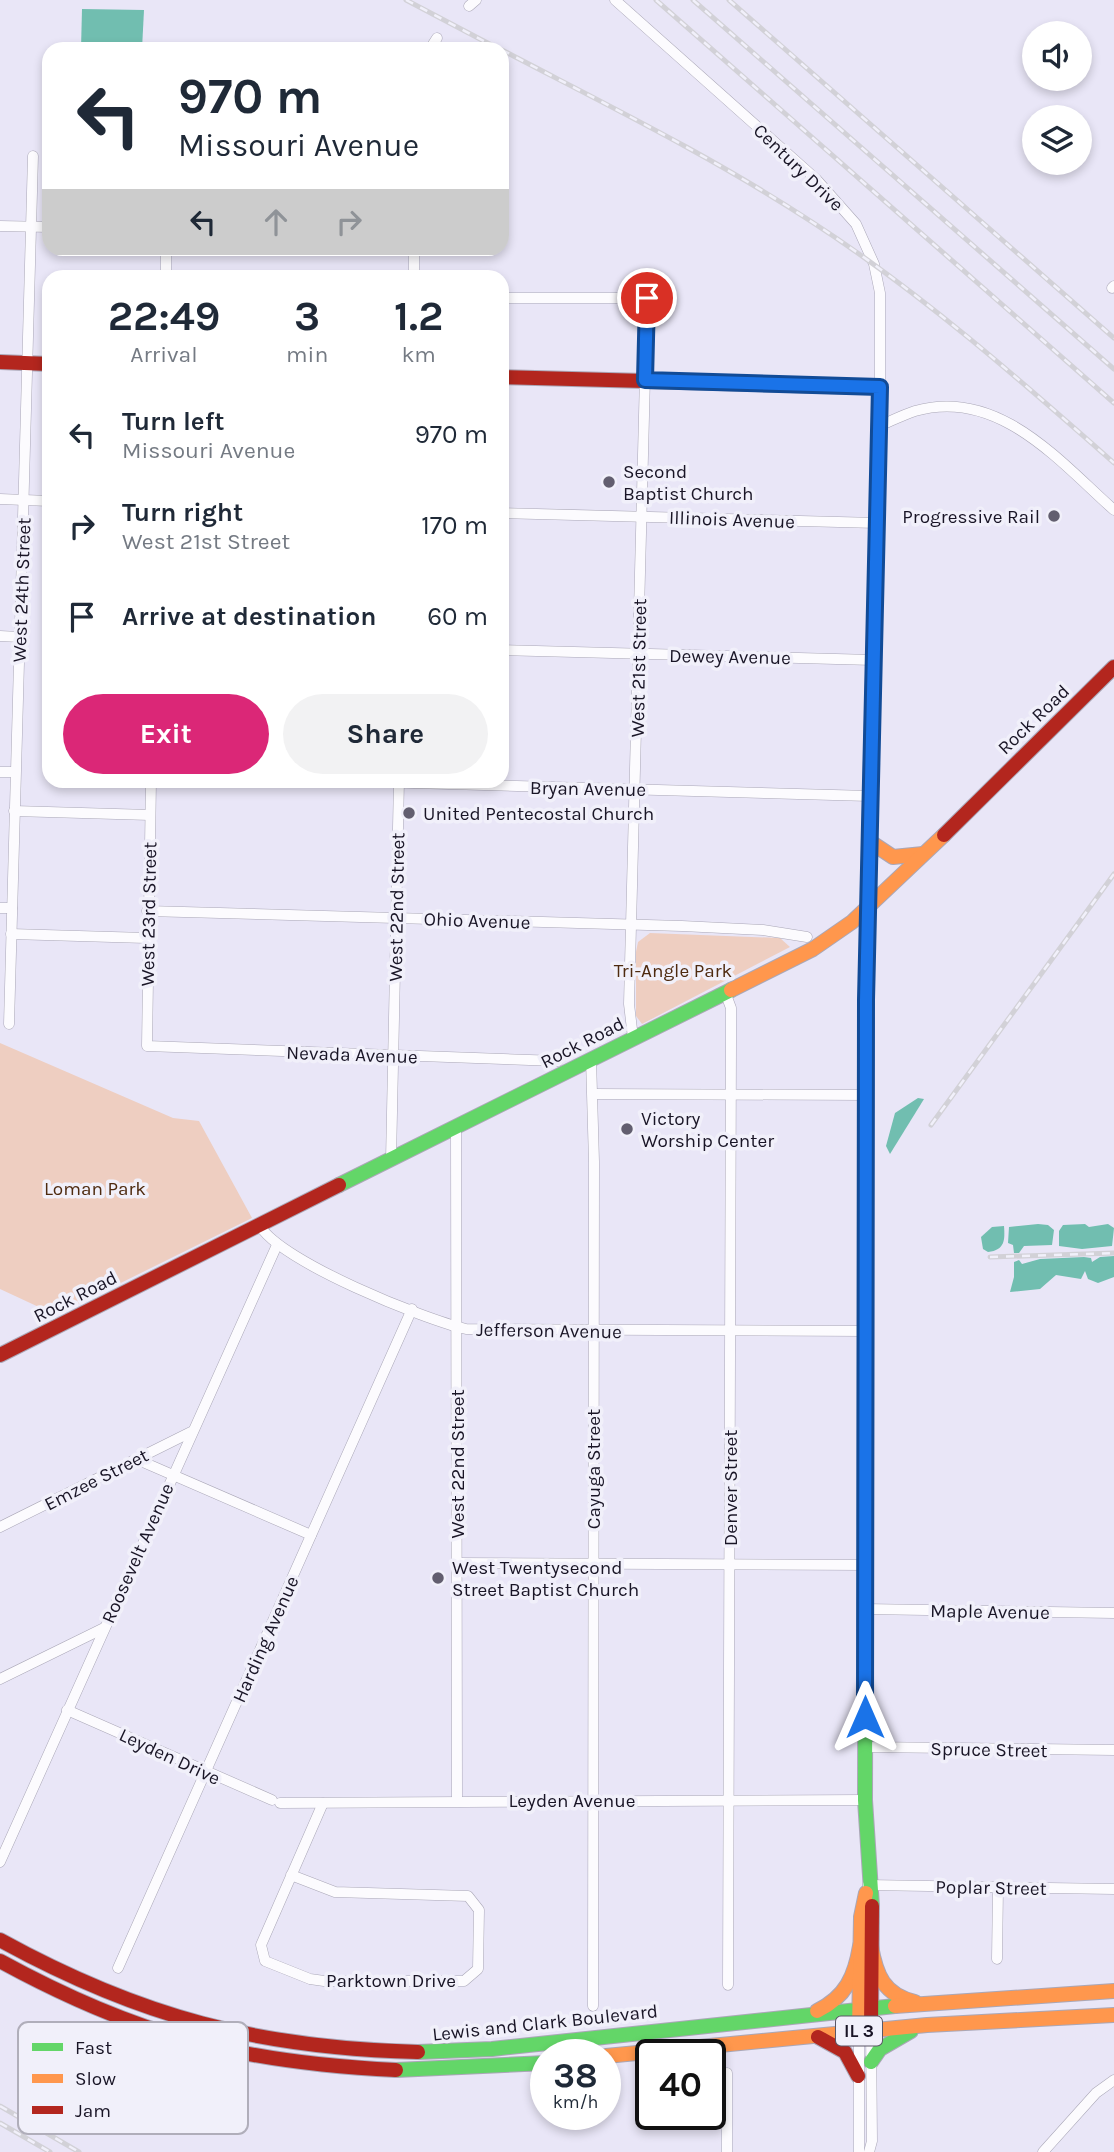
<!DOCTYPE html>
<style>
:root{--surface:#fff;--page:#f2f2f3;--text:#1f2937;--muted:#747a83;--accent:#db2777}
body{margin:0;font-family:Karla,sans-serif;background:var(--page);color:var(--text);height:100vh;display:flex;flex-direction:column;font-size:26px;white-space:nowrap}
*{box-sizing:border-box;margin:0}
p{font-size:23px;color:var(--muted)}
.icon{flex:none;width:38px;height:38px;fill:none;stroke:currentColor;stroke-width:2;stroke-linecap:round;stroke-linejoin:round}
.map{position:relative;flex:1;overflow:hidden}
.side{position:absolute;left:42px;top:270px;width:467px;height:518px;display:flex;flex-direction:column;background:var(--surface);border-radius:21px;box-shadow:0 4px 10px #0003}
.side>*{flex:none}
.guide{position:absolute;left:42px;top:42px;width:467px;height:214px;border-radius:21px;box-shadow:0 4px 10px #0003;background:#fff;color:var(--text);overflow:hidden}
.tools{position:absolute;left:1022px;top:21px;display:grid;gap:14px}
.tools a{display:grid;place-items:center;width:70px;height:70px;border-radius:50%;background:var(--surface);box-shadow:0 4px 10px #0003;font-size:35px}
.speed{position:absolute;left:530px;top:2039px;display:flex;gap:14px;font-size:35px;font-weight:700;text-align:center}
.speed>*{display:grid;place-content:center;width:91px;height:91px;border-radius:50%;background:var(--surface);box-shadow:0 4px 10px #0003;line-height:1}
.speed small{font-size:18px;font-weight:400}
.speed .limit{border:4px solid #111;border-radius:10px;background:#fff;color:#111}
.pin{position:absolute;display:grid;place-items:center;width:60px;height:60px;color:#fff;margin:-30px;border:4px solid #fff;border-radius:50%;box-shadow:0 2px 7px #0007}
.me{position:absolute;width:77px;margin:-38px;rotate:0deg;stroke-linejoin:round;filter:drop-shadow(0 0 5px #0008)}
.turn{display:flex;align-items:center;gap:24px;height:147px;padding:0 21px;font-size:32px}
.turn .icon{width:91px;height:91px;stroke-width:2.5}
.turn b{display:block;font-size:49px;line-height:60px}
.lanes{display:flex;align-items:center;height:66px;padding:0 21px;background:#0003;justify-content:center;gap:35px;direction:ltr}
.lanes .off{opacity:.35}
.eta{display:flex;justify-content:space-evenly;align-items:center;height:119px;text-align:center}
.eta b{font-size:42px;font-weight:700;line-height:49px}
.primary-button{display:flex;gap:14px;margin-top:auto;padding:14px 21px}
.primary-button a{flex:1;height:80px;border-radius:42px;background:var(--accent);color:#fff;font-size:28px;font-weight:700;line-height:80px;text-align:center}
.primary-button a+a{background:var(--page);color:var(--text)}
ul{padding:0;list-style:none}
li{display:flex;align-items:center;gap:21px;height:91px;padding:0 21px}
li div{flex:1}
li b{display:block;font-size:26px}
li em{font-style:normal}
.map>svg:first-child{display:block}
.green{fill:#eecec1}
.water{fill:#71beb0}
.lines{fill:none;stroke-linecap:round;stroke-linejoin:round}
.street-casing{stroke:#aaa7b7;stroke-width:11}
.fast-casing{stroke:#aaa7b7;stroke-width:16}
.slow-casing{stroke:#aaa7b7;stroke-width:16}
.jam-casing{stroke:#aaa7b7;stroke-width:16}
.street{stroke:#fcfbfe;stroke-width:10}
.fast{stroke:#63d668;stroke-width:14}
.slow{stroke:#ff974d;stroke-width:14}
.jam{stroke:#b3261e;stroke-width:14}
.rail-casing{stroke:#d2d1d7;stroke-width:5}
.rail{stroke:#f1f0fa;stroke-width:2.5;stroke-dasharray:8;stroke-linecap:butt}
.route-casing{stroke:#114b97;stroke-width:18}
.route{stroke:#1a73e8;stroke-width:12}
.poi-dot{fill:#625e6f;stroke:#f1f0fa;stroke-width:2.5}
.labels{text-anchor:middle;stroke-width:7;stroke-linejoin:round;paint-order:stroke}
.shield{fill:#f1f0fa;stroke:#5a5766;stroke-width:2}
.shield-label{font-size:18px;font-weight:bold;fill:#191526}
.street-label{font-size:19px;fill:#191526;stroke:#f1f0fa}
.poi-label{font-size:19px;fill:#191526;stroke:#f1f0fa;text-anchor:start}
.park-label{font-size:19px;fill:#4e2a0f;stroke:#f1f0fa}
.key{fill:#f1f0fa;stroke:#b0aeba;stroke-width:2}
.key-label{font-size:19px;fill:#191526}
</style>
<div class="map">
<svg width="1114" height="2152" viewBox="0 0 1114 2152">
<rect width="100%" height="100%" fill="#e9e6f7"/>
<g class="green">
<polygon points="650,933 780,938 790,947 642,1024 636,1016 636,952 638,942"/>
<polygon points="0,1043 173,1118 199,1121 252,1218 56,1315 0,1289"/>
</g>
<g class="water">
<polygon points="82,9 144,10 142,49 81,49"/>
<polygon points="918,1098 924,1099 890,1154 886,1146 895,1113"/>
<polygon points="1038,1224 1048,1225 1054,1230 1052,1245 1024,1246 1019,1253 1014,1253 1013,1245 1008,1243 1009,1227"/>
<polygon points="1085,1224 1089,1227 1108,1224 1114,1228 1112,1246 1082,1249 1059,1246 1059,1231 1063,1225"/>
<path d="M1004 1226C1005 1240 1005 1250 988 1252L983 1249 981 1237 992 1227Z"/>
<polygon points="1114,1256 1114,1277 1098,1283 1088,1279 1085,1271 1081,1279 1056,1275 1040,1289 1010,1292 1014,1277 1014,1262 1019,1260 1022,1264 1040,1259 1084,1257 1091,1258 1092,1262 1100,1257"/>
</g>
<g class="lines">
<defs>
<g id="street">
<polyline points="615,0 816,179 856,224 874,264 880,293 880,387"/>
<polyline points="469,6 476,0"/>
<polyline points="430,49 437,38"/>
<polyline points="0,226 49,227"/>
<polyline points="166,276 166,248"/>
<polyline points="414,276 414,248"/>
<polyline points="1112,288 1114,286"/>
<polyline points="502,298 647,298 629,1004 633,1038"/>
<path d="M879 426C891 421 903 415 915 411 998 387 1059 461 1114 510"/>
<polyline points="0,499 49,501"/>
<polyline points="502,513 877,523"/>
<polyline points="0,636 19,637"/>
<polyline points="502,650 873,660"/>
<polyline points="0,772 15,772"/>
<polyline points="151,780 147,1046 558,1061"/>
<polyline points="307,780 869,796"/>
<polyline points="14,811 150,815"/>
<polyline points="0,908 12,908"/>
<polyline points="147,911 682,926 763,930 807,937"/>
<polyline points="11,934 146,938"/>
<polyline points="725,992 731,1008 731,1041 728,1985"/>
<polyline points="9,1024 33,156"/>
<polyline points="591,1059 594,1162 593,2006"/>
<polyline points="593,1094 866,1095"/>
<polyline points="456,1127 457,1801"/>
<polyline points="391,1160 399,780"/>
<path d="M260 1226C282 1262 423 1319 466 1329L866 1331"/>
<polyline points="136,1459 311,1535"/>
<polyline points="0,1527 191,1432"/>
<polyline points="457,1563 865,1565"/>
<polyline points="865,1609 1114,1613"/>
<polyline points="0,1679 104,1628"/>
<polyline points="67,1710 272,1800"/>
<polyline points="865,1747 1114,1750"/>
<polyline points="280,1803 865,1800"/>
<polyline points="0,1862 277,1245"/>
<polyline points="291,1875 335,1892 468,1896 479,1910 478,1969 464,1981 324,1981 310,1979 265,1961 261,1945 323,1803"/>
<polyline points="868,1885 1114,1889"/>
<polyline points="997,1959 998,1888"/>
<polyline points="118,1968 412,1309"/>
<polyline points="859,2031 859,2152"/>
<polyline points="727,2073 727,2152"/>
<polyline points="869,2152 872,2141 871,2030"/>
<polyline points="1043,2152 1096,2093 1114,2080"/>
</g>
<g id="fast">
<polyline points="828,386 880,387 871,760"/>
<polyline points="339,1185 731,990"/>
<polyline points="866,1335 865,1800 872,1906"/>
<polyline points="418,2052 492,2049 895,2006"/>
<polyline points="871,2062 880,2049 911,2031"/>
<polyline points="396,2070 546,2063"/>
</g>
<g id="slow">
<polyline points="869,841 893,857 923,854"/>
<polyline points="731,990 813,949 852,922 944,835"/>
<path d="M871 1946C876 1975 884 1995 915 2002"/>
<polyline points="895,2006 1114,1991"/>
<path d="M817 2011C846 1997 855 1976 860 1946"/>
<polyline points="859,2031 861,1917 866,1893"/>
<polyline points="606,2056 927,2025 1114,2015"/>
</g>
<g id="jam">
<polyline points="0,362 49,364"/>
<polyline points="502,377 828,386"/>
<polyline points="944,835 1114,667"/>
<polyline points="866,1335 866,1000 871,760"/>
<polyline points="0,1355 339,1185"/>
<path d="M0 1940C140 2017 258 2048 418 2052"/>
<path d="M0 1961C137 2036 241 2063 396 2070"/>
<polyline points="871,2030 872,1906"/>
<polyline points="818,2037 845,2052 858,2076"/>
</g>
</defs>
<use href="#street" class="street-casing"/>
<use href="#fast" class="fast-casing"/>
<use href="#slow" class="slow-casing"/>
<use href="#jam" class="jam-casing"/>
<use href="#street" class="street"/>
<use href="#fast" class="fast"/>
<use href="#slow" class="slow"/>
<use href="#jam" class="jam"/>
<defs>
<g id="rail">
<polyline points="406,0 499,49"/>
<polyline points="656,0 1114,403"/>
<polyline points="693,0 1114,369"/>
<polyline points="729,0 1114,338"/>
<path d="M502 50C607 105 713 157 812 222 920 292 1018 378 1114 463"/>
<polyline points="931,1125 1114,874"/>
<polyline points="990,1257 1114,1253"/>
<polyline points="0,2106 79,2152"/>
<polyline points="0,2123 50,2152"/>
</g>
</defs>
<use href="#rail" class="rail-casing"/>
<use href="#rail" class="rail"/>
</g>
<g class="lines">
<defs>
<polyline id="route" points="647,298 645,380 880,387 866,1000 865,1717"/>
</defs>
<use href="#route" class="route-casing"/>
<use href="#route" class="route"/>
</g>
<g class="poi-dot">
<circle cx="609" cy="482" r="7"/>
<circle cx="1054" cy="516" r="7"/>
<circle cx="409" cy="813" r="7"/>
<circle cx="627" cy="1129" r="7"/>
<circle cx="438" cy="1578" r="7"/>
</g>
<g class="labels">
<rect class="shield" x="836" y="2016.5" width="46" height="29" rx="5"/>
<g class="shield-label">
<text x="859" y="2037">IL 3</text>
</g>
<g class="street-label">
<text transform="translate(799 167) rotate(44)" y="7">Century Drive</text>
<text transform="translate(732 519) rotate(2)" y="7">Illinois Avenue</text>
<text transform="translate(21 590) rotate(-88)" y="7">West 24th Street</text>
<text transform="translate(730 656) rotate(1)" y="7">Dewey Avenue</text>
<text transform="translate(638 668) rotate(-89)" y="7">West 21st Street</text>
<text transform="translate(1033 719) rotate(-44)" y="7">Rock Road</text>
<text transform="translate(588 788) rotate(1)" y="7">Bryan Avenue</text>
<text transform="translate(396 907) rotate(-89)" y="7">West 22nd Street</text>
<text transform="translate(148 914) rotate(-89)" y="7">West 23rd Street</text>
<text transform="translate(477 920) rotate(2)" y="7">Ohio Avenue</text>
<text transform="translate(582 1042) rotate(-27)" y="7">Rock Road</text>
<text transform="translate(352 1054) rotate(2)" y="7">Nevada Avenue</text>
<text transform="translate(75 1296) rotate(-27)" y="7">Rock Road</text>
<text transform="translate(549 1330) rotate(1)" y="7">Jefferson Avenue</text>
<text transform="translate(457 1464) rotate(-90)" y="7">West 22nd Street</text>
<text transform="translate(593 1469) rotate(-90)" y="7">Cayuga Street</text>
<text transform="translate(96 1479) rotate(-27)" y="7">Emzee Street</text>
<text transform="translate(730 1488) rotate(-90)" y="7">Denver Street</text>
<text transform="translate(137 1553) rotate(-66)" y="7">Roosevelt Avenue</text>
<text transform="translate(990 1611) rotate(1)" y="7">Maple Avenue</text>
<text transform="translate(265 1639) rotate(-66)" y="7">Harding Avenue</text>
<text transform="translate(989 1749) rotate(1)" y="7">Spruce Street</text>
<text transform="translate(170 1756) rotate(25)" y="7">Leyden Drive</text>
<text x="572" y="1807">Leyden Avenue</text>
<text transform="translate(991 1887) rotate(1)" y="7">Poplar Street</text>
<text x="391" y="1987">Parktown Drive</text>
<text transform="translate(545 2022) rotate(-6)" y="7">Lewis and Clark Boulevard</text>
</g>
<g class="poi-label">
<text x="623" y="478">Second<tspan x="623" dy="22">Baptist Church</tspan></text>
<text x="1040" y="523" text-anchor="end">Progressive Rail</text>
<text x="423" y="820">United Pentecostal Church</text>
<text x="641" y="1125">Victory<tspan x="641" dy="22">Worship Center</tspan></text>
<text x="452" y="1574">West Twentysecond<tspan x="452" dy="22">Street Baptist Church</tspan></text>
</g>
<g class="park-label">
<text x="673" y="977">Tri-Angle Park</text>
<text x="95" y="1195">Loman Park</text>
</g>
</g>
<rect x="18" y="2022" width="230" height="112" rx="10" class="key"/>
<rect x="32" y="2043" width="31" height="8" fill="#63d668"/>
<rect x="32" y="2074" width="31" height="9" fill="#ff974d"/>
<rect x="32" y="2106" width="31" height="8" fill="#b3261e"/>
<g class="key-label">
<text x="75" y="2054">Fast</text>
<text x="75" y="2085">Slow</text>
<text x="75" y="2117">Jam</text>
</g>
</svg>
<div class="tools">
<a><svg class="icon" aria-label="sound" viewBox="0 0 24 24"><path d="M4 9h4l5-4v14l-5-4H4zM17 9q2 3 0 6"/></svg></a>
<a><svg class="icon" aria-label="layers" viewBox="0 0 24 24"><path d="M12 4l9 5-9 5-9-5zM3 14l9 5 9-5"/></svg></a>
</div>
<div class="speed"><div>38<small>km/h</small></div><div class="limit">40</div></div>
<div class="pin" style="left:647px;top:298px;background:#d93025"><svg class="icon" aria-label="arrive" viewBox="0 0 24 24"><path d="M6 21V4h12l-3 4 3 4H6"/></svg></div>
<svg class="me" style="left:865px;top:1717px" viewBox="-20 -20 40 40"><path d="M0-17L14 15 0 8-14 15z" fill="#1a73e8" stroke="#fff" stroke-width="4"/></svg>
<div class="guide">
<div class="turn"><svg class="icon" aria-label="left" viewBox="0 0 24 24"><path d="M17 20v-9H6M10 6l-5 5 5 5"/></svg><div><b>970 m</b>Missouri Avenue</div></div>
<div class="lanes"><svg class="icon" aria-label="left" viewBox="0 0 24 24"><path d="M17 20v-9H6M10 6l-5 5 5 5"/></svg><svg class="icon off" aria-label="ahead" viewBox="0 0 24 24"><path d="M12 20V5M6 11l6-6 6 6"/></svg><svg class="icon off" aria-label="right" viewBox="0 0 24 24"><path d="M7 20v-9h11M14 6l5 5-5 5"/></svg></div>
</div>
<section class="side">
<div class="eta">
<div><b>22:49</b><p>Arrival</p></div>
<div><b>3</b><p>min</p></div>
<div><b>1.2</b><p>km</p></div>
</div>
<ul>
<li><svg class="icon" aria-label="left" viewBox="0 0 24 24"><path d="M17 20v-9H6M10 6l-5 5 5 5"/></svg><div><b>Turn left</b><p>Missouri Avenue</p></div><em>970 m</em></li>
<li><svg class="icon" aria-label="right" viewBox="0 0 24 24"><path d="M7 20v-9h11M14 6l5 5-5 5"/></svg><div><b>Turn right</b><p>West 21st Street</p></div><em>170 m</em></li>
<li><svg class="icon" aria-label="arrive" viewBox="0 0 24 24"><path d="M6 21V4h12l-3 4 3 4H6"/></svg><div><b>Arrive at destination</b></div><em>60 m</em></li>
</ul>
<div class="primary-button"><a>Exit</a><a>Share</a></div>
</section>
</div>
